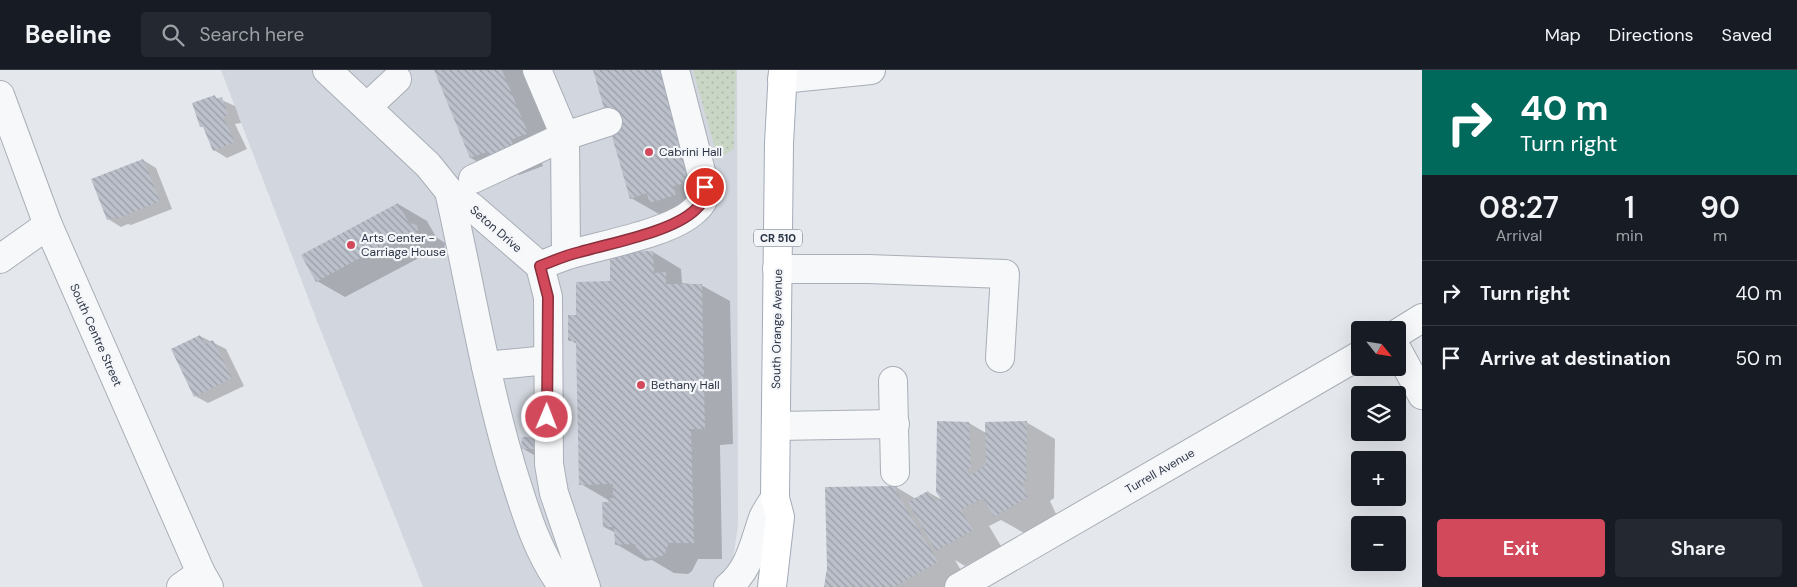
<!DOCTYPE html>
<meta charset="utf-8">
<style>
:root{--surface:#171b24;--page:#242831;--text:#f1f3f6;--muted:#9ea1a6;--line:#363941;--accent:#d1495b}
body{margin:0;font-family:"DM Sans",sans-serif;background:var(--page);color:var(--text);height:100vh;display:flex;flex-direction:column;font-size:19px;white-space:nowrap}
*{box-sizing:border-box;margin:0}
p{font-size:16px;color:var(--muted)}
.icon{flex:none;width:28px;height:28px;fill:none;stroke:currentColor;stroke-width:2;stroke-linecap:round;stroke-linejoin:round}
.map{position:relative;flex:1;overflow:hidden}
.panel{display:flex;flex-direction:column;background:var(--surface);width:375px}
.panel>*{flex:none}
.top-card{background:#00695c;color:#fff;overflow:hidden}
.needle{width:32px;rotate:120deg}
.tools{position:absolute;left:1351px;top:251px;display:grid;gap:10px}
.tools a{display:grid;place-items:center;width:55px;height:55px;border-radius:5px;background:var(--surface);box-shadow:0 5px 20px #0002;font-size:25px}
.pin{position:absolute;display:grid;place-items:center;width:42px;height:42px;color:#fff;margin:-21px;border:2px solid #fff;border-radius:50%;box-shadow:0 1px 5px #0007}
.me{position:absolute;width:55px;margin:-28px;rotate:1deg;stroke-linejoin:round;filter:drop-shadow(0 0 4px #0008)}
.turn{display:flex;align-items:center;gap:18px;height:105px;padding:0 15px;font-size:22px}
.turn .icon{width:65px;height:65px;stroke-width:2.5}
.turn b{display:block;font-size:35px;line-height:42px}
.eta{display:flex;justify-content:space-evenly;align-items:center;height:85px;text-align:center}
.eta b{font-size:30px;font-weight:600;line-height:35px}
.action{display:flex;gap:10px;margin-top:auto;padding:10px 15px}
.action a{flex:1;height:58px;border-radius:5px;background:var(--accent);color:#fff;font-size:20px;font-weight:600;line-height:58px;text-align:center}
.action a+a{background:var(--page);color:var(--text)}
ul{padding:0;list-style:none}
li{display:flex;align-items:center;gap:15px;height:65px;padding:0 15px;border-top:1px solid var(--line)}
li div{flex:1}
li b{display:block;font-size:19px}
li em{font-style:normal}
header{display:flex;align-items:center;gap:30px;box-sizing:border-box;height:70px;padding:0 25px;background:var(--surface);border-bottom:1px solid var(--line)}
header strong{font-size:24px}
nav{display:flex;gap:28px;margin-inline-start:auto;font-size:18px}
.search{width:350px;height:45px;background:var(--page);display:flex;align-items:center;gap:12px;box-sizing:border-box;padding:0 18px;border-radius:5px;color:var(--muted);font-size:19px}
main{display:flex;flex:1;min-height:0}
.map>svg:first-child{display:block}
.built{fill:#d2d6de}
.grass{fill:url(#grass-dots)}
.shadow{fill:#0003}
.building{fill:url(#building-back-hatch)}
.lines{fill:none;stroke-linecap:round;stroke-linejoin:round}
.minor-casing{stroke:#a9aeb7;stroke-width:30}
.major-casing{stroke:#a3abb8;stroke-width:30}
.minor{stroke:#f7f8fa;stroke-width:28}
.major{stroke:#fff;stroke-width:28}
.route-casing{stroke:#882f3b;stroke-width:12}
.route{stroke:#d1495b;stroke-width:9}
.poi-dot{fill:#d1495b;stroke:#f4f6f9;stroke-width:2}
.labels{text-anchor:middle;stroke-width:4.5;stroke-linejoin:round;paint-order:stroke}
.shield{fill:#f4f6f9;stroke:#676e7b;stroke-width:1}
.shield-label{font-size:11px;font-weight:bold;fill:#2b3445}
.poi-label{font-size:12px;fill:#2b3445;stroke:#f4f6f9;text-anchor:start}
.street-label{font-size:12px;fill:#2b3445;stroke:#f4f6f9}
</style>
<header>
<strong>Beeline</strong>
<div class="search"><svg class="icon" aria-label="search" viewBox="0 0 24 24"><circle cx="10" cy="10" r="6"/><path d="M15 15l6 6"/></svg>Search here</div>
<nav><a>Map</a><a>Directions</a><a>Saved</a></nav>
</header>
<main>
<div class="map">
<svg width="1422" height="517" viewBox="0 0 1422 517">
<defs>
<pattern id="grass-dots" width="8" height="8" patternUnits="userSpaceOnUse" patternTransform="scale(1.25)"><rect width="8" height="8" fill="#c9d6c5"/><path d="M2 2h.1M6 6h.1" fill="none" stroke="#adb8ab" stroke-width="1.8" stroke-linecap="round"/></pattern>
<pattern id="building-back-hatch" width="6" height="6" patternUnits="userSpaceOnUse" patternTransform="scale(1.25)"><rect width="6" height="6" fill="#bbc0ca"/><path d="M-1 5l2 2M0 0l6 6M5-1l2 2" fill="none" stroke="#989da6"/></pattern>
</defs>
<rect width="100%" height="100%" fill="#e4e7ec"/>
<polygon class="built" points="221,0 737,0 738,455 729,517 423,517 317,251"/>
<polygon class="grass" points="693,0 736,0 734,79 718,89"/>
<g class="shadow">
<polygon points="435,0 524,0 556,80 539,86 543,96 519,105 510,100 499,104 471,88"/>
<polygon points="594,0 683,0 719,128 659,144 631,128"/>
<polygon points="215,27 235,36 241,53 235,54 247,79 227,88 214,80 205,58 201,56"/>
<polygon points="143,90 156,98 172,139 131,155 128,154 121,157 108,149"/>
<polygon points="398,134 427,151 436,167 445,173 444,180 436,179 345,227 317,211"/>
<polygon points="653,182 681,199 682,213 701,215 730,231 733,374 720,375 722,489 698,489 692,501 688,504 674,503 652,490 645,491 616,474 616,463 604,457 610,431 581,414 577,274 570,270 577,246 612,213"/>
<polygon points="200,266 226,279 244,316 208,333 195,326"/>
<polygon points="938,352 969,353 986,363 1026,352 1055,369 1054,428 1050,431 1056,444 1024,463 1001,450 989,456 1001,476 965,496 955,490 966,509 951,517 826,517 896,417 916,429 928,422 944,431"/>
<polygon points="534,368 562,385 551,395 522,378"/>
</g>
<g class="building">
<polygon points="434,0 502,0 528,63 511,70 515,79 490,90 487,82 470,88"/>
<polygon points="593,0 660,0 691,112 673,116 676,125 649,133 647,123 630,129"/>
<polygon points="215,25 216,29 222,27 228,45 223,47 235,72 213,81 203,57 200,57 192,33"/>
<polygon points="143,89 160,131 117,149 116,146 107,150 91,109"/>
<polygon points="398,133 409,153 417,155 418,160 416,165 411,166 406,163 316,212 301,185"/>
<polygon points="653,181 654,203 666,202 666,214 702,214 705,359 691,359 694,473 669,473 664,485 652,489 644,487 638,482 635,474 615,475 614,457 603,457 602,432 608,432 608,428 613,428 613,414 579,415 576,271 568,271 568,245 576,245 576,212 610,211 610,182"/>
<polygon points="200,265 205,274 213,270 232,308 194,327 171,279"/>
<polygon points="937,351 969,352 971,397 967,400 970,405 983,398 981,396 986,394 985,352 1027,351 1026,411 1022,414 1028,427 994,447 983,428 961,440 973,460 936,481 908,432 928,421 935,431 941,429 936,422"/>
<polygon points="522,367 534,367 534,379 521,379"/>
<polygon points="897,416 896,421 938,492 894,517 824,517 827,498 825,417"/>
</g>
<g class="lines">
<defs>
<g id="minor">
<polyline points="327,0 428,95 449,121 473,138 540,196 548,227 549,394 554,423 586,517"/>
<polyline points="537,0 565,66 566,185"/>
<polyline points="782,9 871,0"/>
<polyline points="0,25 48,155 201,503 209,517"/>
<polyline points="367,37 397,9"/>
<polyline points="473,109 565,66 608,52"/>
<path d="M449 121C470 214 485 308 512 399 525 440 537 483 563 517"/>
<polyline points="0,189 48,155"/>
<path d="M540 196C549 192 559 188 568 185 601 175 672 163 695 140 702 134 706 126 705 117L675 0"/>
<polyline points="777,199 868,199 1005,204 1000,288"/>
<polyline points="1398,263 1422,248"/>
<polyline points="1398,281 1422,325"/>
<polyline points="486,296 548,290"/>
<polyline points="893,311 895,402"/>
<polyline points="776,356 895,354"/>
<polyline points="181,517 201,503"/>
<path d="M728 517C750 499 754 473 763 448 766 441 771 434 775 428"/>
<polyline points="959,517 1360,285"/>
</g>
<polyline id="major" points="772,517 780,447 775,428 776,337 779,73 783,0"/>
</defs>
<use href="#minor" class="minor-casing"/>
<use href="#major" class="major-casing"/>
<use href="#minor" class="minor"/>
<use href="#major" class="major"/>
</g>
<g class="lines">
<defs>
<path id="route" d="M547 347 548 227 540 196C553 191 566 185 580 182 611 173 672 162 695 140 702 134 706 126 705 117"/>
</defs>
<use href="#route" class="route-casing"/>
<use href="#route" class="route"/>
</g>
<g class="poi-dot">
<circle cx="649" cy="82" r="5"/>
<circle cx="351" cy="175" r="5"/>
<circle cx="641" cy="315" r="5"/>
</g>
<g class="labels">
<rect class="shield" x="754" y="159.5" width="48" height="17" rx="4"/>
<g class="shield-label">
<text x="778" y="172">CR 510</text>
</g>
<g class="poi-label">
<text x="659" y="86">Cabrini Hall</text>
<text x="361" y="172">Arts Center -<tspan x="361" dy="14">Carriage House</tspan></text>
<text x="651" y="319">Bethany Hall</text>
</g>
<g class="street-label">
<text transform="translate(496 159) rotate(41)" y="4">Seton Drive</text>
<text transform="translate(777 259) rotate(-89)" y="4">South Orange Avenue</text>
<text transform="translate(96 265) rotate(66)" y="4">South Centre Street</text>
<text transform="translate(1160 401) rotate(-30)" y="4">Turrell Avenue</text>
</g>
</g>
</svg>
<div class="tools">
<a><svg class="needle" viewBox="-14 -14 28 28"><path d="M0-13l5 13h-10z" fill="#e53935"/><path d="M0 13l5-13h-10z" fill="#9ea1a6"/></svg></a>
<a><svg class="icon" aria-label="layers" viewBox="0 0 24 24"><path d="M12 4l9 5-9 5-9-5zM3 14l9 5 9-5"/></svg></a>
<a>+</a>
<a>−</a>
</div>
<div class="pin" style="left:705px;top:117px;background:#d93025"><svg class="icon" aria-label="arrive" viewBox="0 0 24 24"><path d="M6 21V4h12l-3 4 3 4H6"/></svg></div>
<svg class="me" style="left:547px;top:347px" viewBox="-20 -20 40 40"><circle r="17" fill="#d1495b" stroke="#fff" stroke-width="3"/><path d="M0-11L8 9 0 5-8 9z" fill="#fff"/></svg>
</div>
<section class="panel">
<div class="top-card">
<div class="turn"><svg class="icon" aria-label="right" viewBox="0 0 24 24"><path d="M7 20v-9h11M14 6l5 5-5 5"/></svg><div><b>40 m</b>Turn right</div></div>
</div>
<div class="eta">
<div><b>08:27</b><p>Arrival</p></div>
<div><b>1</b><p>min</p></div>
<div><b>90</b><p>m</p></div>
</div>
<ul>
<li><svg class="icon" aria-label="right" viewBox="0 0 24 24"><path d="M7 20v-9h11M14 6l5 5-5 5"/></svg><div><b>Turn right</b></div><em>40 m</em></li>
<li><svg class="icon" aria-label="arrive" viewBox="0 0 24 24"><path d="M6 21V4h12l-3 4 3 4H6"/></svg><div><b>Arrive at destination</b></div><em>50 m</em></li>
</ul>
<div class="action"><a>Exit</a><a>Share</a></div>
</section>
</main>
